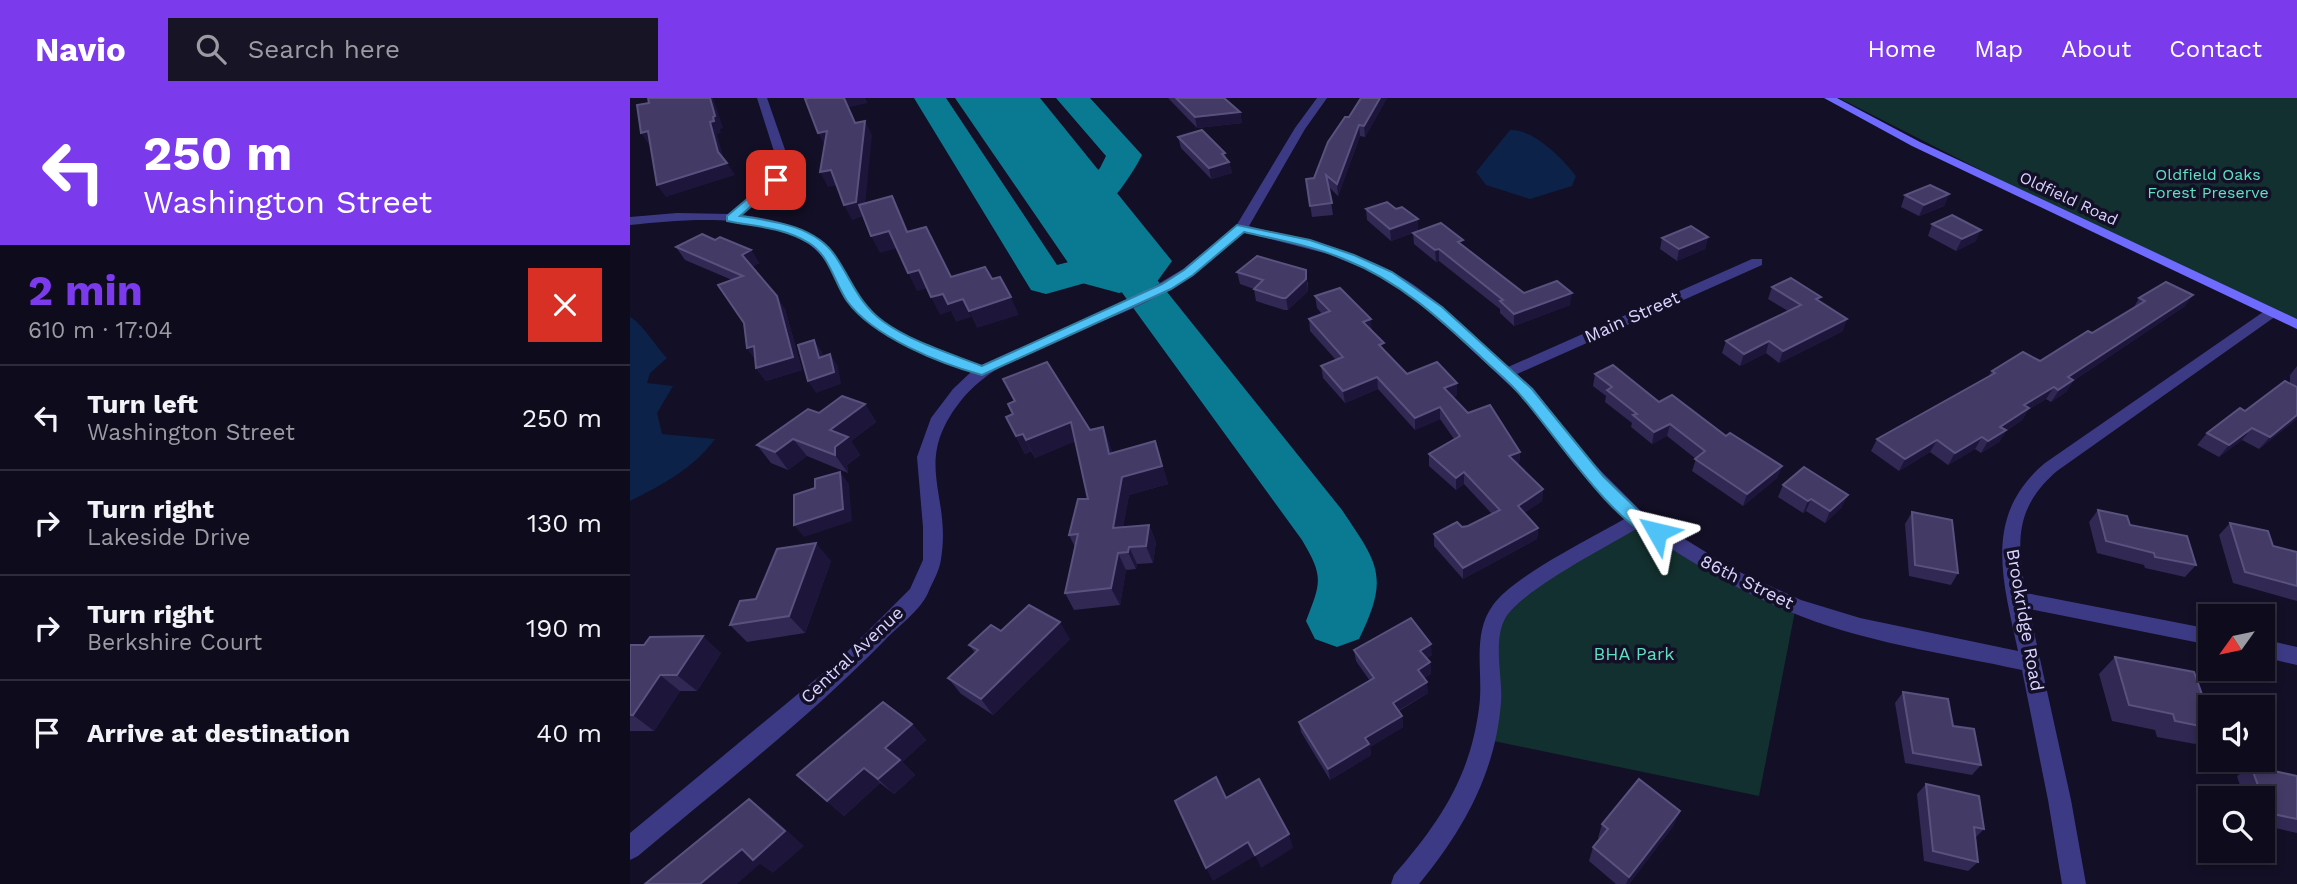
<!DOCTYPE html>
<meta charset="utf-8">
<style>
:root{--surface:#0e0b1c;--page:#171425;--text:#f1f3f6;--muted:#9b9ba3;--line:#2e2b3b;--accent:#7c3aed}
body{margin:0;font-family:"Work Sans",sans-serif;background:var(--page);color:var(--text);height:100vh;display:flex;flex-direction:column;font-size:26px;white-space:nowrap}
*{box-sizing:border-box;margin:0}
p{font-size:23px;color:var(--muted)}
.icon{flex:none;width:38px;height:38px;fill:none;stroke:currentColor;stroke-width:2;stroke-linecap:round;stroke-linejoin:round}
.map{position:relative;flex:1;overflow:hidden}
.drawer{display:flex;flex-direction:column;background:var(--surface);width:630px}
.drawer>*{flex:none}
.top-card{background:#7c3aed;color:#fff;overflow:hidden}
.needle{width:46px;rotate:237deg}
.fabs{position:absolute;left:1568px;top:506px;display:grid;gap:14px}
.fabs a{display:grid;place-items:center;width:77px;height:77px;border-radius:0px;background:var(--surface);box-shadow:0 4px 10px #0003,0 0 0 2px var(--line);font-size:35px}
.pin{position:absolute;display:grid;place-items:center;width:60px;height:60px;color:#fff;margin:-30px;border-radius:14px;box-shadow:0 4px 10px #0006}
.me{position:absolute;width:77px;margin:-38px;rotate:307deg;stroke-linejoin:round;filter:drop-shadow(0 0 5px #0008)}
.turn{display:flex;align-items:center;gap:24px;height:147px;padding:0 28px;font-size:32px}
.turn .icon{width:91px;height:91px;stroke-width:2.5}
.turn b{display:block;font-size:49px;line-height:60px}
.round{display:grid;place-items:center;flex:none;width:74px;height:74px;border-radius:0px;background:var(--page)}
.headline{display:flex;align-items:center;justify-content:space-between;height:119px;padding:0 28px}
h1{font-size:42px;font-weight:700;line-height:52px;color:var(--accent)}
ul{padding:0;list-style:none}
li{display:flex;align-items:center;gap:21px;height:105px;padding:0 28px;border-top:2px solid var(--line)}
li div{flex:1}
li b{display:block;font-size:26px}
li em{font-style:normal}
header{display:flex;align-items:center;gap:42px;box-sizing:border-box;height:98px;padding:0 35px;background:var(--accent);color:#fff}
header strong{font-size:33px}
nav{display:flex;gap:38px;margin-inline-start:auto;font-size:24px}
.search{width:490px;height:63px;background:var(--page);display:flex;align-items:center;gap:18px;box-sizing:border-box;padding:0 24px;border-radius:0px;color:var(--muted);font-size:26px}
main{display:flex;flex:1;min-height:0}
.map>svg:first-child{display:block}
.green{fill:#12302f}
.water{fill:#0c2248}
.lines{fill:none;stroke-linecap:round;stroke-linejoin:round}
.taxiway{fill:#0a7a92;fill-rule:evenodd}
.runway{fill:#0a7a92;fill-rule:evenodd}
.street{fill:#3d3a85;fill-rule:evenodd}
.secondary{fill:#6f6bff;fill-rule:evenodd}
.wall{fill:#312854}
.shaded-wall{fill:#1d163a}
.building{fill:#433a66;stroke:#5a527e;stroke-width:2}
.route{fill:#4fc3f7;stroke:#337fa1;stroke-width:2}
.labels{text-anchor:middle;stroke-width:7;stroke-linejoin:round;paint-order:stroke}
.far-park-label{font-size:16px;fill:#5fe0c0;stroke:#130f26}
.far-street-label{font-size:16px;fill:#d9d4ff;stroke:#130f26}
.street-label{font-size:18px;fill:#d9d4ff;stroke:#130f26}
.park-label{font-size:18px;fill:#5fe0c0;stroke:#130f26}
</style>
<header>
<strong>Navio</strong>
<div class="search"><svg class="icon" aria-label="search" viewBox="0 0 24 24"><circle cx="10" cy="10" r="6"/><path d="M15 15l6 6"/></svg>Search here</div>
<nav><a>Home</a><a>Map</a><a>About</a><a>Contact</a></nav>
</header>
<main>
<section class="drawer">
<div class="top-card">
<div class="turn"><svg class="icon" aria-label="left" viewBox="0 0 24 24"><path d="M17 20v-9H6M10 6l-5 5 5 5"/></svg><div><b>250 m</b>Washington Street</div></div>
</div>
<div class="headline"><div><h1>2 min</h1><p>610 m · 17:04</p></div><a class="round" style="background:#d93025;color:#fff"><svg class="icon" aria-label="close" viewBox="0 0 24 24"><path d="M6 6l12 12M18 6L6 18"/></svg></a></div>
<ul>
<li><svg class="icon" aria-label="left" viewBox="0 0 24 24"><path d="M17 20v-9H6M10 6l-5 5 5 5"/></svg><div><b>Turn left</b><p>Washington Street</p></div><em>250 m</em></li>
<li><svg class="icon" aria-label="right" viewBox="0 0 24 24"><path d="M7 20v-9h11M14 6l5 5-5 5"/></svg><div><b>Turn right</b><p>Lakeside Drive</p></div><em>130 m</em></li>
<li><svg class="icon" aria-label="right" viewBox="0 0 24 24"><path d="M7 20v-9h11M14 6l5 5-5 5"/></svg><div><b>Turn right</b><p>Berkshire Court</p></div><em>190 m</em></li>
<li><svg class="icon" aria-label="arrive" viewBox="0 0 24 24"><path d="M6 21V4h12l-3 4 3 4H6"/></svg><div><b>Arrive at destination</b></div><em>40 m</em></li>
</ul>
</section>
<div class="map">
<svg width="1667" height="786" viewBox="0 0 1667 786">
<rect width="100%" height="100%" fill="#130f26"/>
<g class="green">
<polygon points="1209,0 1667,0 1667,221 1398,96"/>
<polygon points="1008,421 1166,508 1129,698 854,641 867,514"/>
</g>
<g class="water">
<path d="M880 32C904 31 932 60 946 78L942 88 900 101 856 87 846 74Z"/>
<path d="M0 219C13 226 25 248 37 260L20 275 17 285 43 288 27 315 32 336 85 341C64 370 32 387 0 403Z"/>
</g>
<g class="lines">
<g class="taxiway">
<path d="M284 0H316L427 167 489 151 504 154 533 189 712 412C748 466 760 478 729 541L707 549 685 541 676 523C691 484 694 479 672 442L480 178 416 196 401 192Z"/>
<path d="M426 0H460L512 57C503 75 481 108 464 118 455 123 445 120 436 118L431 110 470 70 476 58Z"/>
</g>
<polygon class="runway" points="325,0 410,0 542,163 526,185 489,195 452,185"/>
<g class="street">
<path d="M127 0H137L160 66 150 85 113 117C151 122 190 132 211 166 220 182 226 199 240 212 271 240 313 253 351 267L513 195 553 171 606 128 665 30 687 0H697L675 31 619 128C662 139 706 148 747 166 798 189 838 232 878 269L1122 161H1132V167L887 276 903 290 957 359 1014 416 1105 472 1171 502 1230 520 1388 553C1373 483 1352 418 1415 365L1636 212H1646V218L1427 373C1385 409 1386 444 1396 495L1580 531V547L1399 511 1441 702 1456 786H1432L1418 702 1392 572C1314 555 1231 544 1158 513 1104 491 1057 461 1008 430 976 449 894 491 876 519 862 542 873 579 871 604 866 674 833 733 789 786H761L764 777C809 725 840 680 849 610 854 576 841 537 863 507 885 477 962 440 996 420L945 367 891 298 802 215 775 194 740 173 698 156 613 134C585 159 557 182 524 200 467 231 375 250 333 300 280 365 322 394 311 461 310 472 302 485 298 495 290 513 268 528 255 542 179 620 91 688 8 758L0 762V735L209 562 280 491 293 462V429L287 359 301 320 323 291 341 274C303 260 263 247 231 219 212 202 208 175 190 156 149 112 55 121 0 127V119L47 115 100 116 141 80 148 66Z"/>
<polygon points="1633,541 1667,549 1667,567 1633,559"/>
</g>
<polygon class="secondary" points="1194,0 1207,0 1290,44 1667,221 1667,231 1282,48"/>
</g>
<g class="wall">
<polygon points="538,0 594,0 610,14 612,25 567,30"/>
<polygon points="731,0 757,0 735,39 730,38 708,98 699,89 703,117 682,119 676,81 684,80"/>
<polygon points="548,39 595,55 596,61 599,64 602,75 581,81 551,50"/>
<polygon points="1319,96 1314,108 1289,118 1271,109 1275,97"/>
<polygon points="736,111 788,133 761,143 737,122"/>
<polygon points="1302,126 1346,143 1326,153 1298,138"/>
<polygon points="783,135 833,147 894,195 940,207 884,228 870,215 870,211 809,163 806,164 784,146"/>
<polygon points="1078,139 1075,151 1047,163 1030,151 1032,140"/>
<polygon points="85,142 121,152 129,165 122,169 155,211 172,272 136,283 126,270 125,261 117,250 114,225 102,182 55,162 46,149"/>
<polygon points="607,174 678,184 678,193 658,212 654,212 626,203 624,191 610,186"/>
<polygon points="1142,189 1189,203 1213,233 1149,265 1136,255 1110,268 1092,255 1096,243 1158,213 1138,201"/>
<polygon points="685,198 742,233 755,253 777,276 827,297 823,299 838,315 890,354 889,366 888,367 913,391 912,403 894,415 908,430 907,441 833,481 804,448 804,436 838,428 862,416 834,386 826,392 799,368 799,356 824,341 810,321 785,332 748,291 715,305 693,280 691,268 706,262 680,233 679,221 692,216 687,210"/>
<polygon points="1509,200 1555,208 1443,283 1436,294 1421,304 1416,301 1398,312 1392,322 1376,333 1369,344 1351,355 1345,351 1318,367 1300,354 1269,373 1241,353 1247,341 1358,279 1362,273 1410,263 1462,235 1503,211"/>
<polygon points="1667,268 1667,321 1629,351 1612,342 1589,359 1567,347 1577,335 1660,285 1660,277"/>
<polygon points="965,276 1029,304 1152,368 1147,380 1113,408 1062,373 1066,361 1037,338 1022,346 1001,329 1002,325 975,304 976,298 963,288"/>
<polygon points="373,281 460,332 473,329 482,355 525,343 538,386 499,397 493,429 519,427 526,444 523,465 507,466 506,471 496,472 490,507 444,512 435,495 445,449 439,437 458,401 445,343 405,360 401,353 395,356 376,319 383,316 378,306 384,304"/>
<polygon points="235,306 246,324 221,343 230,357 217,367 218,375 177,358 158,372 141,365 127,347 189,315"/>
<polygon points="1153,387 1212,409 1195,425 1176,413 1173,415 1148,399"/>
<polygon points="1468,412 1500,427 1566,467 1555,479 1515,470 1514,467 1467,455 1459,424"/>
<polygon points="1282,414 1328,475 1321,487 1279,478 1275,426"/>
<polygon points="1600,425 1643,448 1667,454 1667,503 1603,485 1589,437"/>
<polygon points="201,463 175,535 117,544 100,527 126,501"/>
<polygon points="371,533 440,541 363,617 331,596 318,580 345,555 339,547"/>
<polygon points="0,547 91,555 67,593 50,593 24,633 0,633"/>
<polygon points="724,552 802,557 797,560 800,564 801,576 794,580 798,595 769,613 772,618 773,629 740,649 741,657 700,682 671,634 669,624 740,583 726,563"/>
<polygon points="1485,559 1580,619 1580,634 1565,646 1527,639 1525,632 1482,623 1469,576"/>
<polygon points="1273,594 1323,628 1351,667 1342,677 1275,665 1265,605"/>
<polygon points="282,626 296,642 272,664 285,677 264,696 250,685 214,718 167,677"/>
<polygon points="1621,668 1667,678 1667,735 1633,727 1633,700 1614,700 1607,678"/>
<polygon points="1296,686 1354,731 1345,740 1348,764 1338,773 1294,763 1287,696"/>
<polygon points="972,726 1044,727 999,786 986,786 959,763 963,749 970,741 968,740"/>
</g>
<g class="shaded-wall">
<polygon points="80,0 83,0 93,30 90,31 91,35 87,36 95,66 88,54 80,24"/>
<polygon points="214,0 235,0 238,5 219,9 232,39"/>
<polygon points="750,0 757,0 735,39 734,28"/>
<polygon points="610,14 612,25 567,30 565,19"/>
<polygon points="235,23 242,37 234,118 222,122 214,107"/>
<polygon points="729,27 730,38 708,98 707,86"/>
<polygon points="18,33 26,45 19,47 11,35"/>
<polygon points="197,33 196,50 188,35"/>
<polygon points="595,55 597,65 599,64 602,75 581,81 579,70 592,56"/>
<polygon points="97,65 105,77 36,99 27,87"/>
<polygon points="201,72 209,87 198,89 190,74"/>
<polygon points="1319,96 1314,108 1289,118 1294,107"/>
<polygon points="788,121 788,133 761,143 760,131"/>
<polygon points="1351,132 1346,143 1326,153 1332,141"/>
<polygon points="259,133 268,150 250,155 241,138"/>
<polygon points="1078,139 1075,151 1047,163 1049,151"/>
<polygon points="809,151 809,163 806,164 805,152"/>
<polygon points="121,152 129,165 121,170 112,157"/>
<polygon points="289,172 298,190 287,193 278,175"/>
<polygon points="676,172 678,193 658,212 656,200"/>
<polygon points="942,195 940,207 884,228 884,216"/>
<polygon points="313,196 333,201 341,219 326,224 321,213 310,217 301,199"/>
<polygon points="1563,197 1555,208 1443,283 1436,294 1421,304 1438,279"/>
<polygon points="147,198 155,211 172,272 136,283 126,270"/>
<polygon points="381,199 389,217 347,230 339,213"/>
<polygon points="741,221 742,233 733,224"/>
<polygon points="1217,221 1213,233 1149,265 1153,253"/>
<polygon points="184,242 192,254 197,272 189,260"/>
<polygon points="1139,243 1136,255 1110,268 1114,256"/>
<polygon points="124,248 127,263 117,250"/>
<polygon points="200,256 208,268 211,286 186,295 178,283"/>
<polygon points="747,279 748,291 715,305 713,293"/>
<polygon points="827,285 827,297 815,302 814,290"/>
<polygon points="1424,289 1416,301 1398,312 1392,322 1376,333 1369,344 1351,355 1358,343 1370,329 1394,307"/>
<polygon points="235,306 246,324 221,343 230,357 217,367 218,375 205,357 200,332"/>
<polygon points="810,309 810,321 785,332 785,320"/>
<polygon points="1667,317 1667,321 1629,351 1640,339"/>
<polygon points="441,324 449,342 405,360 396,342"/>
<polygon points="1040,326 1037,338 1022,346 1024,334"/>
<polygon points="473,329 480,346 487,373 479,356"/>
<polygon points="1622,330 1612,342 1589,359 1599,347"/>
<polygon points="393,336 401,353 395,356 386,338"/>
<polygon points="1352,339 1345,351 1318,367 1325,355"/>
<polygon points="163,341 177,358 158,372 145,354"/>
<polygon points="1307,342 1300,354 1269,373 1275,361"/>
<polygon points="525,343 538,386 499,397 490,448 483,430 492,379"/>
<polygon points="890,354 889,366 879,370 879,358"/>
<polygon points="1152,368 1147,380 1113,408 1117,396"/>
<polygon points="210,374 219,386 222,423 174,439 164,427"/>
<polygon points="834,374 834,386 826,392 826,380"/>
<polygon points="913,391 912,403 887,420 888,408"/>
<polygon points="1218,397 1212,409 1195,425 1200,413"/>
<polygon points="1181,401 1176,413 1173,415 1178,403"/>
<polygon points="519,427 526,444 523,465 516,448"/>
<polygon points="908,430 907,441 833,481 833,470"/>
<polygon points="186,445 201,463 175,535 159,518"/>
<polygon points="499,449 507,466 506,471 498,454"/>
<polygon points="488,455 496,472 490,507 481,490"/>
<polygon points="430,524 440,541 363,617 351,601"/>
<polygon points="73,538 91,555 67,593 47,577"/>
<polygon points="801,546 802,557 791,564 790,553"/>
<polygon points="800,564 801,576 788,583 788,572"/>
<polygon points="30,577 50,593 24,633 3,617"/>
<polygon points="797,584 798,595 764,615 763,605"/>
<polygon points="772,618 773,629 740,649 741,657 700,682 698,671 735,640"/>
<polygon points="282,626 296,642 272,664 285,677 264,696 248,681 255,650"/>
<polygon points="234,670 250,685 214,718 197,703"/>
<polygon points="119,701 138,715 174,748 143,775 130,766 107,786 70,786"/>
<polygon points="1050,713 1044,727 999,786 996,786 999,779"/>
<polygon points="659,736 663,750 631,770 625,757"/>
<polygon points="618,744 625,758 583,783 576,770"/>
</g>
<g class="building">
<polygon points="18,0 80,0 85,18 83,19 84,23 80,24 88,54 97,65 27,87 18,33 11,35 7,7 19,5"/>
<polygon points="179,0 214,0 225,25 235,23 226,104 214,107 201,72 190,74 197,33 188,35 175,1"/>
<polygon points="546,0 594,0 610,14 565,19"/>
<polygon points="731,0 750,0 734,28 729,27 707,86 696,77 702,105 680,108 676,81 684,80 698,44 715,19 719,19"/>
<polygon points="572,32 595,55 592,56 599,64 579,70 548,39"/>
<polygon points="1300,87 1319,96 1294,107 1275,97"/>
<polygon points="262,98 277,134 296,129 321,179 355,169 362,181 370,179 381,199 339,213 333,201 318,206 313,196 301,199 289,172 278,175 259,133 241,138 229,107"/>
<polygon points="757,104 766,111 772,109 788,121 760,131 736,111"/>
<polygon points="1322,117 1351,132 1332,141 1302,126"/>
<polygon points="811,125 833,142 828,144 894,195 927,183 942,195 884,216 870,203 873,202 809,151 805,152 783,135"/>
<polygon points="1061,128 1078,139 1049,151 1032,140"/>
<polygon points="72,136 85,142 90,139 121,152 112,157 147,198 163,259 126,270 124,248 117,250 114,225 88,187 113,178 46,149"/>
<polygon points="627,158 676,172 676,181 656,200 652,200 624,191 633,182 607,174"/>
<polygon points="1161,180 1191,199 1186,201 1217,221 1153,253 1139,243 1114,256 1096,243 1171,207 1142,189"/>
<polygon points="1536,184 1563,197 1438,279 1443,282 1428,292 1424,289 1394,307 1399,310 1370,329 1376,332 1358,343 1352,339 1325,355 1307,342 1275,361 1247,341 1365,275 1362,273 1393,254 1410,263 1458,233 1462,235 1515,203 1509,200"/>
<polygon points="710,190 741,221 733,224 754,245 749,247 777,276 807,264 827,285 814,290 838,315 860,307 890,354 879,358 913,391 888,408 908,430 833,470 804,436 827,424 832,429 838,428 870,412 834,374 826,380 799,356 830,338 810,309 785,320 747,279 713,293 691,268 713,259 679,221 700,213 685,198"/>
<polygon points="184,242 189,260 200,256 204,274 178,283 168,247"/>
<polygon points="417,264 460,332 473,329 479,356 525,343 532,368 492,379 483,430 519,427 516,448 499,449 498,454 488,455 481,490 435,495 448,436 439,437 448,401 458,401 441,324 396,342 393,336 386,338 376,319 383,316 378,306 385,303 373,281"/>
<polygon points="983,267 1029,304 1042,297 1096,338 1100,335 1152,368 1117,396 1065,361 1075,353 1040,326 1024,334 1003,317 1007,316 977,292 982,289 965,276"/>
<polygon points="1655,283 1667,289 1667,317 1640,339 1622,330 1599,347 1577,335 1610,310 1615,313"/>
<polygon points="212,298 235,306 200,332 218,339 205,349 205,357 163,341 145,354 127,347 178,311 189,315"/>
<polygon points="1174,369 1218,397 1200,413 1181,401 1178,403 1153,387"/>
<polygon points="210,374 213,411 164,427 164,397 185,390 185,381"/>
<polygon points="1468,412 1497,418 1500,427 1557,438 1566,467 1525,459 1524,455 1476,443"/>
<polygon points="1282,414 1322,422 1328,475 1285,467"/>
<polygon points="1600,425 1638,433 1643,448 1667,454 1667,488 1615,474"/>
<polygon points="186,445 159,518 100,527 110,503 126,501 147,451"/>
<polygon points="399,507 430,524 351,601 318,580 348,552 339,547 361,527 371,533"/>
<polygon points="781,520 801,546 790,553 800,564 788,572 797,584 763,605 772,618 735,640 739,646 698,671 669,624 744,580 724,552"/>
<polygon points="73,538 47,577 30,577 3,617 0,617 0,547 14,547 20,539"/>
<polygon points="1485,559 1564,574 1580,619 1580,630 1545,623 1543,616 1499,607"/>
<polygon points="1273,594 1318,601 1323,628 1344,631 1351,667 1283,655"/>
<polygon points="253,604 282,626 255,650 270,662 248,681 234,670 197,703 167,677"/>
<polygon points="1621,668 1667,678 1667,721 1638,715"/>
<polygon points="586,679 596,700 629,681 659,736 625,757 618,744 576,770 545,703"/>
<polygon points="1009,681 1050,713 999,779 963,749 978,731 972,726"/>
<polygon points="1296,686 1349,698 1354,731 1344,729 1348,764 1303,753"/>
<polygon points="119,701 155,733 123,762 112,751 70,786 15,786"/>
</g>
<path class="route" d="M142 80 151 82 110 118C144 123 186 128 206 159 222 183 229 206 254 224 282 244 319 255 352 268L532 186 554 172 607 127 680 142 724 157 762 174 812 209 902 291 973 378 1013 417 1036 434 1027 441C983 427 924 335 892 299 880 284 864 272 850 258 809 220 769 183 716 162 684 148 648 142 614 134L563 177 541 191 352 277C311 266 243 239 217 203 204 184 200 158 179 145 153 129 126 129 97 123V118Z"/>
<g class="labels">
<g class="far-park-label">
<text x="1578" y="82">Oldfield Oaks<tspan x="1578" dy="18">Forest Preserve</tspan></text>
</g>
<g class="far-street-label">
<text transform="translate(1439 100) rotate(25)" y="6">Oldfield Road</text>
</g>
<g class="street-label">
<text transform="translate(1002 219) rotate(-24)" y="6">Main Street</text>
<text transform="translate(1117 484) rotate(26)" y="6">86th Street</text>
<text transform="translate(1395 522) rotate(80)" y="6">Brookridge Road</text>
<text transform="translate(222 557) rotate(-43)" y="6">Central Avenue</text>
</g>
<g class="park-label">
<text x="1004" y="562">BHA Park</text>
</g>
</g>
</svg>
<div class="fabs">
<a><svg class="needle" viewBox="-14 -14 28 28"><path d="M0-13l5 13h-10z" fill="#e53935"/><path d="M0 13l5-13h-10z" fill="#9b9ba3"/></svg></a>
<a><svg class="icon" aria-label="sound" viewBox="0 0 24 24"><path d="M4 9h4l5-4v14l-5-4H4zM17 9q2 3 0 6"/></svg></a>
<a><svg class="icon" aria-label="search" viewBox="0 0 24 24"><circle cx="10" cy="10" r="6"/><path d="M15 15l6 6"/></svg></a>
</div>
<div class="pin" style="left:146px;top:82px;background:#d93025"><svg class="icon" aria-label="arrive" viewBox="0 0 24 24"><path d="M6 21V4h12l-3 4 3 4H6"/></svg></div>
<svg class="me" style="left:1027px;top:434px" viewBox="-20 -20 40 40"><path d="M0-17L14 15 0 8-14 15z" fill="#4fc3f7" stroke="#fff" stroke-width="4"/></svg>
</div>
</main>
